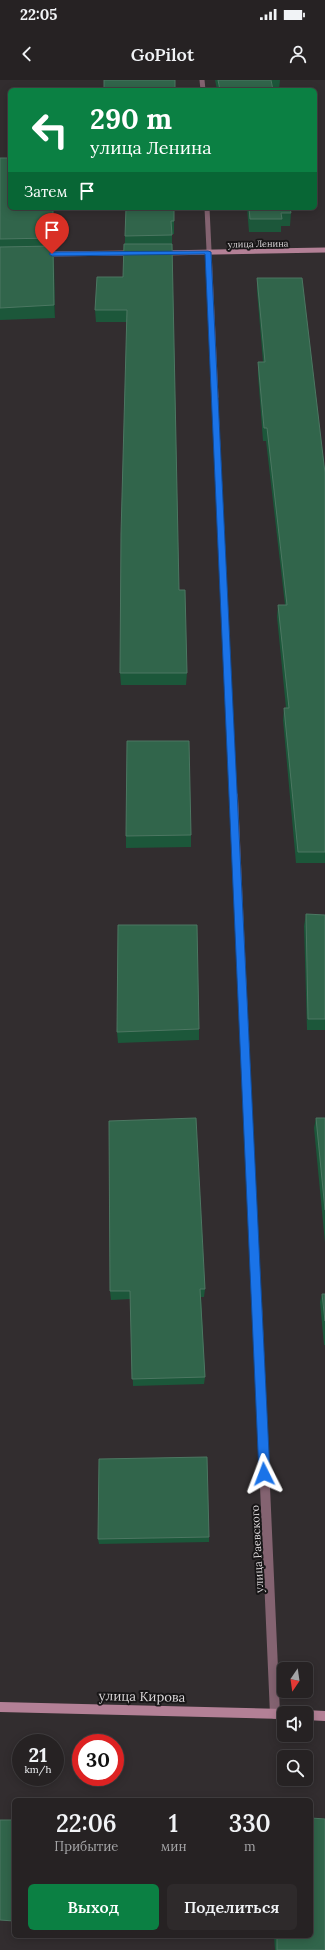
<!DOCTYPE html>
<html lang="ru">
<meta charset="utf-8">
<style>
:root{--surface:#262223;--page:#2e2a2b;--text:#f1f3f6;--muted:#a4a4a6;--line:#423f41;--accent:#0b8043}
body{margin:0;font-family:Lora,serif;background:var(--page);color:var(--text);height:100vh;display:flex;flex-direction:column;font-size:15px;white-space:nowrap}
*{box-sizing:border-box;margin:0}
p{font-size:13px;color:var(--muted)}
.icon{flex:none;width:22px;height:22px;fill:none;stroke:currentColor;stroke-width:2;stroke-linecap:round;stroke-linejoin:round}
.map{position:relative;flex:1;overflow:hidden}
.details{position:absolute;left:12px;top:1718px;width:301px;height:140px;display:flex;flex-direction:column;background:var(--surface);border-radius:6px;box-shadow:0 2px 10px #0003,0 0 0 1px var(--line)}
.details>*{flex:none}
.hud{position:absolute;left:8px;top:8px;width:309px;height:122px;border-radius:6px;box-shadow:0 2px 10px #0003,0 0 0 1px var(--line);background:#0b8043;color:#fff;overflow:hidden}
.needle{width:26px;rotate:193deg}
.tools{position:absolute;left:277px;top:1582px;display:grid;gap:8px}
.tools a{display:grid;place-items:center;width:36px;height:36px;border-radius:6px;background:var(--surface);box-shadow:0 2px 10px #0003,0 0 0 1px var(--line);font-size:20px}
.speed{position:absolute;left:12px;top:1654px;display:flex;gap:8px;font-size:20px;font-weight:700;text-align:center}
.speed>*{display:grid;place-content:center;width:52px;height:52px;border-radius:50%;background:var(--surface);box-shadow:0 2px 10px #0003,0 0 0 1px var(--line);line-height:1}
.speed small{font-size:10px;font-weight:400}
.speed .limit{border:6px solid #d22;background:#fff;color:#111}
.pin{position:absolute;display:grid;place-items:center;width:34px;height:34px;color:#fff;margin:-41px -17px;border-radius:50% 50% 50% 0;rotate:-45deg;box-shadow:0 0 4px #0007}
.pin .icon{rotate:45deg}
.me{position:absolute;width:44px;margin:-22px;rotate:357deg;stroke-linejoin:round;filter:drop-shadow(0 0 3px #0008)}
.turn{display:flex;align-items:center;gap:14px;height:84px;padding:0 16px;font-size:18px}
.turn .icon{width:52px;height:52px;stroke-width:2.5}
.turn b{display:block;font-size:28px;line-height:34px}
.then{display:flex;align-items:center;height:38px;padding:0 16px;background:#0003;gap:8px;font-size:15px}
.eta{display:flex;justify-content:space-evenly;align-items:center;height:68px;text-align:center}
.eta b{font-size:24px;font-weight:600;line-height:28px}
.primary-button{display:flex;gap:8px;margin-top:auto;padding:8px 16px}
.primary-button a{flex:1;height:46px;border-radius:6px;background:var(--accent);color:#fff;font-size:16px;font-weight:600;line-height:46px;text-align:center}
.primary-button a+a{background:var(--page);color:var(--text)}
.status{display:flex;justify-content:space-between;align-items:center;height:28px;padding:0 20px;background:var(--surface);direction:ltr}
.status svg{height:11px;fill:currentColor}
header{display:flex;justify-content:space-between;align-items:center;height:52px;padding:0 16px;background:var(--surface);font-size:18px;font-weight:600}
.map>svg:first-child{display:block}
.lines{fill:none;stroke-linecap:round;stroke-linejoin:round}
.street-far3{stroke:#846371;stroke-width:5}
.street-far2{stroke:#846371;stroke-width:6}
.street-far1{stroke:#846371;stroke-width:8}
.street{stroke:#846371;stroke-width:10}
.secondary-far1{stroke:#b38096;stroke-width:5}
.secondary{stroke:#b38096;stroke-width:10}
.wall{fill:#1c573a}
.shaded-wall{fill:#1c402e}
.building{fill:#31654b;stroke:#4c7762}
.route{fill:#1a73e8;stroke:#114b97}
.labels{text-anchor:middle;stroke-width:4;stroke-linejoin:round;paint-order:stroke}
.far-street-label{font-size:9px;fill:#dcd8da;stroke:#181617}
.street-label{font-size:11px;fill:#dcd8da;stroke:#181617}
.near-street-label{font-size:13px;fill:#dcd8da;stroke:#181617}
</style>
<div class="status"><b>22:05</b><svg viewBox="0 0 49 12"><path d="M0 12V9h3v3zM5 12V6h3v6zM10 12V3h3v9zM15 12V0h3v12zM26 1h20v11H26zM47 4h2v5h-2z"/></svg></div>
<header><svg class="icon" aria-label="back" viewBox="0 0 24 24"><path d="M15 5l-7 7 7 7"/></svg>GoPilot<svg class="icon" aria-label="person" viewBox="0 0 24 24"><circle cx="12" cy="8" r="4"/><path d="M4 21q1-7 8-7t8 7"/></svg></header>
<div class="map">
<svg width="325" height="1870" viewBox="0 0 325 1870">
<rect width="100%" height="100%" fill="#322d2f"/>
<g class="lines">
<g class="street-far3">
<polyline points="202,0 203,10"/>
<polyline points="207,128 216,317"/>
</g>
<polyline class="street-far2" points="215,316 234,717"/>
<polyline class="street-far1" points="234,716 257,1226"/>
<polyline class="street" points="257,1225 275,1634"/>
<g class="secondary-far1">
<polyline points="162,173 325,170"/>
<polyline points="44,174 134,173"/>
</g>
<g class="secondary">
<polyline points="0,1627 284,1634"/>
<polyline points="306,1635 325,1636"/>
</g>
</g>
<g class="wall">
<polygon points="215,0 280,0 279,10 217,10"/>
<polygon points="0,78 53,128 55,238 0,240"/>
<polygon points="174,128 174,154 172,154 172,164 179,510 187,593 186,605 121,605 120,593 127,242 96,242 95,230 123,197 125,164 125,156"/>
<polygon points="247,128 290,128 291,133 290,146 281,146 281,152 249,152"/>
<polygon points="257,198 325,393 325,783 296,783 283,640 284,628 286,628 277,537 278,525 285,525 266,361 263,361 258,295 258,282 263,282 257,211"/>
<polygon points="191,755 191,767 126,768 126,756"/>
<polygon points="306,834 325,835 325,950 307,950 304,846"/>
<polygon points="199,949 199,960 118,963 117,952"/>
<polygon points="316,1038 325,1038 325,1163 314,1048"/>
<polygon points="205,1209 204,1217 201,1217 205,1297 204,1304 133,1306 131,1219 111,1220 110,1211"/>
<polygon points="322,1214 325,1214 325,1265 324,1265 320,1222"/>
<polygon points="209,1457 209,1462 99,1464 98,1459"/>
<polygon points="274,1856 311,1856 325,1870 275,1870"/>
</g>
<g class="shaded-wall">
<polygon points="53,128 54,170 53,158"/>
<polygon points="53,166 54,178 55,238 54,225"/>
</g>
<g class="building">
<rect x="104" y="0" width="71" height="10"/>
<polygon points="218,0 271,0 273,10 220,10"/>
<polygon points="0,78 10,78 10,128 53,128 53,158 0,159"/>
<polygon points="126,128 174,128 174,141 171,141 172,155 125,156"/>
<polygon points="249,128 290,128 291,133 281,133 282,139 250,139"/>
<polygon points="124,164 172,164 179,510 185,510 187,593 120,593 121,454 127,230 95,230 97,197 123,197"/>
<polygon points="53,166 54,225 0,228 0,167"/>
<polygon points="257,198 302,198 325,393 325,772 298,772 284,628 289,628 278,525 287,525 267,348 264,348 258,282 265,282"/>
<polygon points="127,661 189,661 191,755 126,756"/>
<polygon points="306,834 325,835 325,939 308,939"/>
<polygon points="118,845 197,845 199,949 117,952"/>
<polygon points="196,1038 205,1209 200,1209 205,1297 132,1299 130,1211 110,1211 109,1041"/>
<polygon points="316,1038 325,1038 325,1130"/>
<polygon points="322,1214 325,1214 325,1241"/>
<polygon points="207,1377 209,1457 98,1459 99,1379"/>
<polygon points="311,1738 325,1739 325,1870 277,1870 277,1856 311,1856"/>
<polygon points="0,1740 14,1740 14,1841 0,1840"/>
</g>
<polygon class="route" points="208,171 211,172 270,1394 268,1398 264,1400 261,1398 259,1394 205,174 52,176 49,174 52,172"/>
<g class="labels">
<g class="far-street-label">
<text transform="translate(258 164) rotate(-1)" y="3">улица Ленина</text>
</g>
<g class="street-label">
<text transform="translate(257 1469) rotate(-93)" y="4">улица Раевского</text>
</g>
<g class="near-street-label">
<text transform="translate(142 1616) rotate(1)" y="5">улица Кирова</text>
</g>
</g>
</svg>
<div class="tools">
<a><svg class="needle" viewBox="-14 -14 28 28"><path d="M0-13l5 13h-10z" fill="#e53935"/><path d="M0 13l5-13h-10z" fill="#a4a4a6"/></svg></a>
<a><svg class="icon" aria-label="sound" viewBox="0 0 24 24"><path d="M4 9h4l5-4v14l-5-4H4zM17 9q2 3 0 6"/></svg></a>
<a><svg class="icon" aria-label="search" viewBox="0 0 24 24"><circle cx="10" cy="10" r="6"/><path d="M15 15l6 6"/></svg></a>
</div>
<div class="speed"><div>21<small>km/h</small></div><div class="limit">30</div></div>
<div class="pin" style="left:52px;top:174px;background:#d93025"><svg class="icon" aria-label="arrive" viewBox="0 0 24 24"><path d="M6 21V4h12l-3 4 3 4H6"/></svg></div>
<svg class="me" style="left:264px;top:1394px" viewBox="-20 -20 40 40"><path d="M0-17L14 15 0 8-14 15z" fill="#1a73e8" stroke="#fff" stroke-width="4"/></svg>
<div class="hud">
<div class="turn"><svg class="icon" aria-label="left" viewBox="0 0 24 24"><path d="M17 20v-9H6M10 6l-5 5 5 5"/></svg><div><b>290 m</b>улица Ленина</div></div>
<div class="then">Затем<svg class="icon" aria-label="arrive" viewBox="0 0 24 24"><path d="M6 21V4h12l-3 4 3 4H6"/></svg></div>
</div>
<section class="details">
<div class="eta">
<div><b>22:06</b><p>Прибытие</p></div>
<div><b>1</b><p>мин</p></div>
<div><b>330</b><p>m</p></div>
</div>
<div class="primary-button"><a>Выход</a><a>Поделиться</a></div>
</section>
</div>
